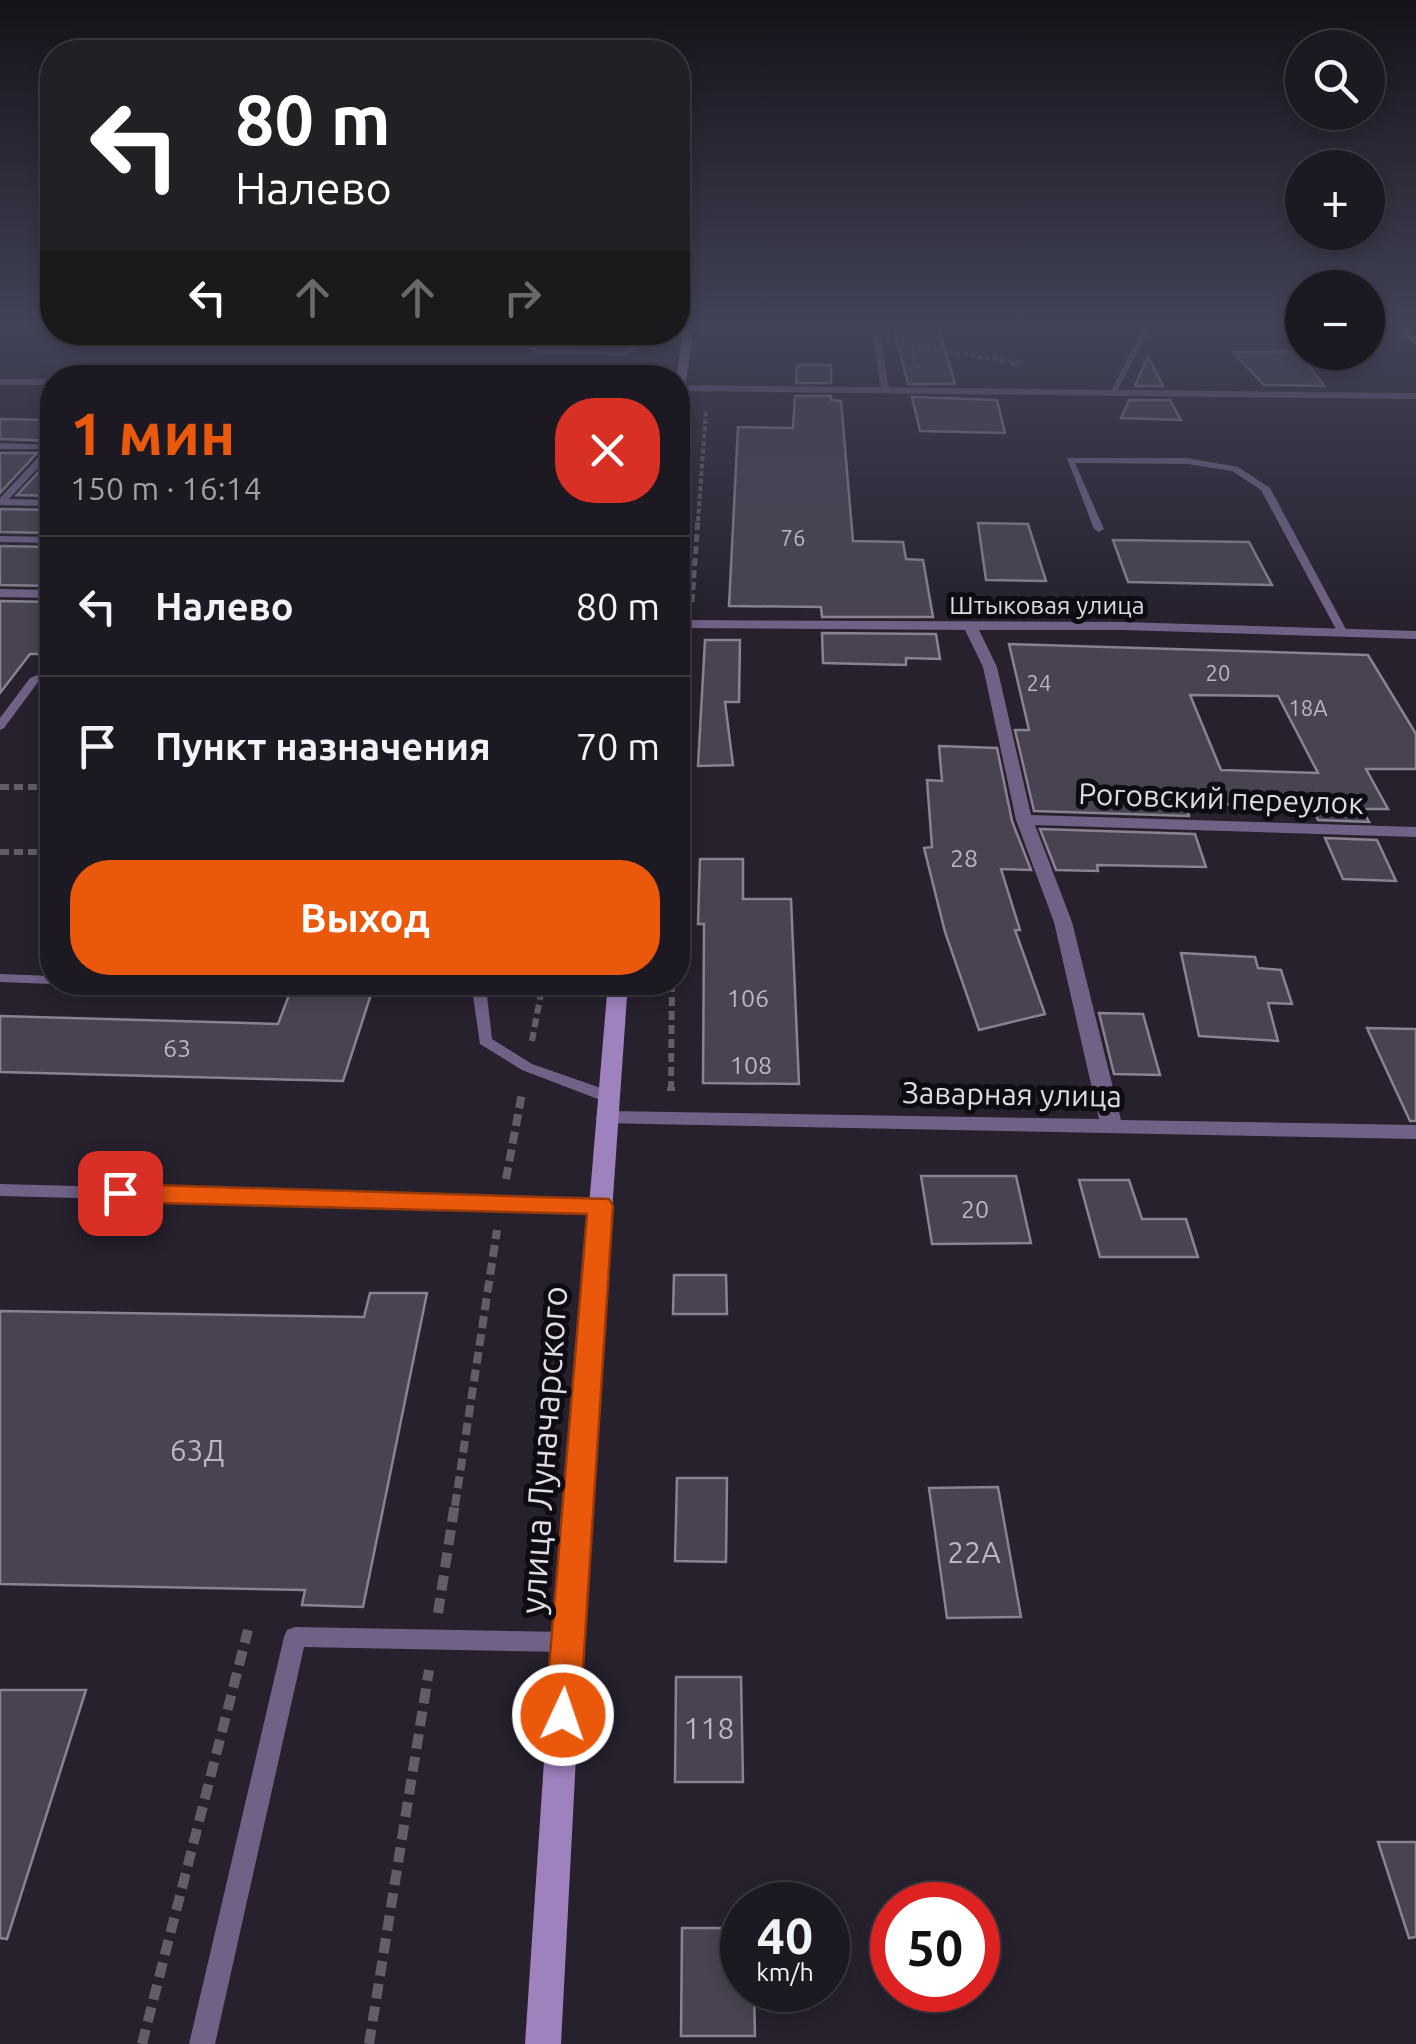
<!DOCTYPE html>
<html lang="ru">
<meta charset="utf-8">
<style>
:root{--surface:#1d1922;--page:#2a262f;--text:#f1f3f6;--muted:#a0a0a5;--line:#3b3840;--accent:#ea580c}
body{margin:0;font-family:Ubuntu,sans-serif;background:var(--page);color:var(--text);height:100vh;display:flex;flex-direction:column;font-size:38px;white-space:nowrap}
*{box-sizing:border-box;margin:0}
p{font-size:32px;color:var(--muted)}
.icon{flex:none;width:55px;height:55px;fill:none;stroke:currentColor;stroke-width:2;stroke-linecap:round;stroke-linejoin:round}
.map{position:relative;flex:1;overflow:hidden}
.panel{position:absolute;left:40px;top:365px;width:650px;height:630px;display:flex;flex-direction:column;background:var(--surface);border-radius:40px;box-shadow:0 5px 15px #0003,0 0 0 2px var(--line)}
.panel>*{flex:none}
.hud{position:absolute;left:40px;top:40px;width:650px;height:305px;border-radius:40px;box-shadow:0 5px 15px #0003,0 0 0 2px var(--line);background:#202124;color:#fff;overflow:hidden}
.buttons{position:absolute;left:1285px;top:30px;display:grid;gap:20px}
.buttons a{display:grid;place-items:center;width:100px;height:100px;border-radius:50%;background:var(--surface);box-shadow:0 5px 15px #0003,0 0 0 2px var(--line);font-size:50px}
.speed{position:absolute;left:720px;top:1882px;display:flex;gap:20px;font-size:50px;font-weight:700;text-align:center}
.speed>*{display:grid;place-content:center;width:130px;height:130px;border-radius:50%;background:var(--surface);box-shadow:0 5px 15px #0003,0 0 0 2px var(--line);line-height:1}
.speed small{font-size:25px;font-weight:400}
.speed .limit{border:15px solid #d22;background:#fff;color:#111}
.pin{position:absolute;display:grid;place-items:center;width:85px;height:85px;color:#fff;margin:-42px;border-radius:20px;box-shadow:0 5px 15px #0006}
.me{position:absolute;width:110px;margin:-55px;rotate:3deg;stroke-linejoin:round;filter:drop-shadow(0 0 8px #0008)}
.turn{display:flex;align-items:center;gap:35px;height:210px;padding:0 30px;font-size:45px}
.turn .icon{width:130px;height:130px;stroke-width:2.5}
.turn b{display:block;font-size:70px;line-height:85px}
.lanes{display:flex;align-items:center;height:95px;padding:0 30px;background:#0003;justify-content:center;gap:50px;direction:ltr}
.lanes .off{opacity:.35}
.round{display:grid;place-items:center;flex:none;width:105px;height:105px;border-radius:40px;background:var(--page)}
.headline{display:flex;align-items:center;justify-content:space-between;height:170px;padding:0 30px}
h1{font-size:60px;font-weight:600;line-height:75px;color:var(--accent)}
.primary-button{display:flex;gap:20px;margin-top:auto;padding:20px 30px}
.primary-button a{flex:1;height:115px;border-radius:40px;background:var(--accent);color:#fff;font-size:40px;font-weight:600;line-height:115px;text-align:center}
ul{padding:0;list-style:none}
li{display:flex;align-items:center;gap:30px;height:140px;padding:0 30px;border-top:2px solid var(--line)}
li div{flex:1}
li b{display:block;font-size:38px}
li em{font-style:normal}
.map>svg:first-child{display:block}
.building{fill:#494351;stroke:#888291;stroke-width:2.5;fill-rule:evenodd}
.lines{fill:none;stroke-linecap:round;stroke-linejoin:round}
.path-far4{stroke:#625d68;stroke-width:4;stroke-dasharray:5 2.5;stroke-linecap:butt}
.path-far3{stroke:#625d68;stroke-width:5;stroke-dasharray:8 4;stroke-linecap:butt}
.path-far2{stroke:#625d68;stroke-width:6;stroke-dasharray:9 5;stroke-linecap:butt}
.path-far1{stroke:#625d68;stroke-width:8;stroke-dasharray:12 6;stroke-linecap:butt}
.path{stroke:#625d68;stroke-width:10;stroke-dasharray:15 8;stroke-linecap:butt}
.lane{fill:#716186;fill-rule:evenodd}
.street{fill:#716186;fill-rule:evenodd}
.secondary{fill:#9d82be;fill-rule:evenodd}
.route{fill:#ea580c;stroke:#983908;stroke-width:2.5}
.labels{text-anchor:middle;stroke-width:10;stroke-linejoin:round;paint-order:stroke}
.far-number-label{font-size:22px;fill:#bab5bf}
.far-street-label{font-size:25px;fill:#dfdbe4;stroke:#0e0c12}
.number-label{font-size:25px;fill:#bab5bf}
.street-label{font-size:30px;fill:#dfdbe4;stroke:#0e0c12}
.near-number-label{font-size:30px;fill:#bab5bf}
.near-street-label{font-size:35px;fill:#dfdbe4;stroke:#0e0c12}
</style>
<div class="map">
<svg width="1416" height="2044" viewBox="0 0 1416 2044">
<rect width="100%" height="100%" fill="#27212e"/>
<g class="building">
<polygon points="894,329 939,329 955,384 908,384"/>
<polygon points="1233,352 1299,352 1324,386 1264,385"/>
<polygon points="1148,356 1163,386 1135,386"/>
<polygon points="797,365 831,365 831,383 796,383"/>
<polygon points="795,396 831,396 831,400 841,401 853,541 903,542 906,559 923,560 933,617 822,617 821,607 729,606 738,427 793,428"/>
<polygon points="912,397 997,400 1005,433 920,431"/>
<polygon points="1129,400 1170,400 1181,420 1121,418"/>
<polygon points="0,419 52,420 52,441 0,439"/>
<polygon points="0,453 37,453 0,493"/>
<polygon points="52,458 52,496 17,495"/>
<polygon points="0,509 52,510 52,533 0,532"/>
<polygon points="978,523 1028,524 1046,581 986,580"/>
<polygon points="1113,540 1249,542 1272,585 1128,582"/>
<polygon points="0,546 52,547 52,586 0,585"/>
<polygon points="0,601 52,602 52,654 30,654 0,693"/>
<polygon points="822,633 936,634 940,659 906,658 906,665 823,663"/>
<polygon points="705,640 740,640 739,702 725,702 733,765 698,766"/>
<path d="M1009 644 1368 655 1416 734V769H1366L1388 809H1362L1369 822 1318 820 1312 807 1185 803 1189 816 1034 811 1015 730H1029ZM1190 695 1278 696 1318 773 1221 770Z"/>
<polygon points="939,746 997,748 1012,821 1031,870 1001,869 1020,930 1015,930 1045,1014 979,1030 945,932 924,848 932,847 927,780 942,781"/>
<polygon points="1040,829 1195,834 1206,867 1097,865 1098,871 1056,870"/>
<polygon points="1325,838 1377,840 1396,881 1343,879"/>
<polygon points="700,859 743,859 743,899 791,899 799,1084 703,1083 704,924 698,924"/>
<polygon points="1181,953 1255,957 1258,968 1281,970 1292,1004 1268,1003 1278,1041 1199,1036"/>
<polygon points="294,982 375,982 343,1081 0,1072 0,1016 278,1024"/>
<polygon points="1099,1013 1143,1014 1160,1075 1114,1074"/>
<polygon points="1367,1028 1416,1029 1416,1121 1410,1121"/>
<polygon points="921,1176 1016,1176 1031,1243 932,1244"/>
<polygon points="1079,1180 1129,1180 1142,1219 1186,1219 1198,1257 1100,1257"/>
<polygon points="674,1275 726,1275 727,1314 673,1314"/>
<polygon points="370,1293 427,1293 363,1607 302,1605 305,1590 0,1584 0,1311 364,1317"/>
<polygon points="677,1478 727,1478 726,1562 675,1561"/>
<polygon points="998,1487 1021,1617 947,1618 929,1488"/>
<polygon points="676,1677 741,1677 743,1782 675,1782"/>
<polygon points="0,1690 86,1690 7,1939 0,1938"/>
<polygon points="1378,1842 1416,1842 1416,1937 1409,1938"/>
<polygon points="682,1928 742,1928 742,1990 754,1990 755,2036 681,2036"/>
</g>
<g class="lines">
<g class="path-far4">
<polyline points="917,369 912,346 1019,363 1009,364"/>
<polyline points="698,521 706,410"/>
</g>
<g class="path-far3">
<polyline points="692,602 698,519"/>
<polyline points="678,724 684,649"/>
</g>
<g class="path-far2">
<polyline points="0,787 52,787"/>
<polyline points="0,852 52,852"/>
<polyline points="532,1041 543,982"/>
<polyline points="671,1090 672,982"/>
</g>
<g class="path-far1">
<polyline points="671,1091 671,1087"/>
<polyline points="506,1179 522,1093"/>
<polyline points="455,1506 497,1230"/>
</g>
<g class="path">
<polyline points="438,1613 455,1503"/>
<polyline points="142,2044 248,1630"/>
<polyline points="369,2044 429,1670"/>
</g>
<g class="lane">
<polygon points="872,329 880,329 889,390 885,392 881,390"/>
<polygon points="1142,329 1150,329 1116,393 1109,395"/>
<polygon points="535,332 542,332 536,349 538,350 622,351 633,346 636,335 640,333 688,334 692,336 688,338 643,337 639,349 623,355 537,354 528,350"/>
<polygon points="0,443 52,445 52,453 9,499 52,500 52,506 0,505 0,498 46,449 0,449"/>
<polygon points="1067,458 1187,458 1238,467 1270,488 1348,633 1343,636 1338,633 1261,490 1232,471 1187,464 1075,463 1104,529 1099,532 1094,529"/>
<polygon points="0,536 52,537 52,543 0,542"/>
<polygon points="52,669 52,676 38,682 4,728 0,730 0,718 30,678"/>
<polygon points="0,974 52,976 52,982 58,982 52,984 0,982"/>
<polygon points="154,982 263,982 256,986 161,986"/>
<polygon points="476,982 490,982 487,996 492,1039 532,1064 615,1093 617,1097 615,1101 603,1101 522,1070 480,1044 473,996"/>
<polygon points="0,1184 600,1200 606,1202 609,1206 606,1210 600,1212 0,1196"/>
<polygon points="295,1627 567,1632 575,1635 578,1642 575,1649 567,1652 304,1647 215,2044 189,2044 284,1637 287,1630"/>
</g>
<g class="street">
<rect x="0" y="379" width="52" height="6"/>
<polygon points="678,385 1416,393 1416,399 678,391"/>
<polygon points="0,589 52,590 52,598 0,597"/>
<polygon points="678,620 1123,622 1416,631 1416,639 1123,630 979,630 997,667 1031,815 1416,827 1416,837 1035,825 1072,922 1121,1120 1416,1125 1416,1139 599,1123 596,1118 599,1113 607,1111 1099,1119 1054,922 1016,820 983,667 965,630 678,628"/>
</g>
<g class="secondary">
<polygon points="684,329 694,329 683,400 678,403 676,378"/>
<polygon points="1397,329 1408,329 1416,337 1416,345"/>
<polygon points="608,982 628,982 582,1642 561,2044 525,2044 552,1642"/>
</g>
</g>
<linearGradient id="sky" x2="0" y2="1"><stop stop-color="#151219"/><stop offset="0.53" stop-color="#414357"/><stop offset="1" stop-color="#414357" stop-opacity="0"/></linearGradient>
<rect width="1416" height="615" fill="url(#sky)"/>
<polygon class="route" points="120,1184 609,1199 613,1206 580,1715 575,1726 563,1731 551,1726 545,1715 587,1214 120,1202 111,1199 107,1193 111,1187"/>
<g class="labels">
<g class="far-number-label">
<text x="793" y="546">76</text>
<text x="1218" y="681">20</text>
<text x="1039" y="691">24</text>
<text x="1308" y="716">18А</text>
</g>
<g class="far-street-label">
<text x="1047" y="614">Штыковая улица</text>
</g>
<g class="number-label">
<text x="964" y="867">28</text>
<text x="748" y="1007">106</text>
<text x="177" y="1057">63</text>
<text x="751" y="1074">108</text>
<text x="975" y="1218">20</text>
</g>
<g class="street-label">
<text transform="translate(1221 799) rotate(2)" y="10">Роговский переулок</text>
<text transform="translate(1012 1095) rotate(1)" y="10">Заварная улица</text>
</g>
<g class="near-number-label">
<text x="197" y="1461">63Д</text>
<text x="974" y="1563">22А</text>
<text x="709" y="1739">118</text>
</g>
<g class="near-street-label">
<text transform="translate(544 1450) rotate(-86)" y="12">улица Луначарского</text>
</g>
</g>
</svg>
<div class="buttons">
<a><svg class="icon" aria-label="search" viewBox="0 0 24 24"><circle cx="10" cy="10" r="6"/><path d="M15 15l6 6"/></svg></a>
<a>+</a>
<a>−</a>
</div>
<div class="speed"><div>40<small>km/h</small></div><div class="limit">50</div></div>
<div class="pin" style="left:120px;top:1193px;background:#d93025"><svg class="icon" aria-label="arrive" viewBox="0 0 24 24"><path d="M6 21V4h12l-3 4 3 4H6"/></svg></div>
<svg class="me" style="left:563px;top:1715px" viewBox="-20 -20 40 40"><circle r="17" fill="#ea580c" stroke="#fff" stroke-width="3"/><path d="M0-11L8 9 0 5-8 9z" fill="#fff"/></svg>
<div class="hud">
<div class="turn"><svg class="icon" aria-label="left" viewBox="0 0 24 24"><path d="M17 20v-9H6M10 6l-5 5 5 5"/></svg><div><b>80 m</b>Налево</div></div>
<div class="lanes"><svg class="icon" aria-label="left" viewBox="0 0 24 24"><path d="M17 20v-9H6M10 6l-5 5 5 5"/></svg><svg class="icon off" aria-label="ahead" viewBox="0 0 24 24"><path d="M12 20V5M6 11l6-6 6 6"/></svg><svg class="icon off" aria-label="ahead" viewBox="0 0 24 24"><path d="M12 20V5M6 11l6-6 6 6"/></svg><svg class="icon off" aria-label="right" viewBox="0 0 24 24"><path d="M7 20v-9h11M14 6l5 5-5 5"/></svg></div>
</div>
<section class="panel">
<div class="headline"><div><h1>1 мин</h1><p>150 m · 16:14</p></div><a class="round" style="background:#d93025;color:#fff"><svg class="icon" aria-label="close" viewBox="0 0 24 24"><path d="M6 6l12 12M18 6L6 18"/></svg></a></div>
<ul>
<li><svg class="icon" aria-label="left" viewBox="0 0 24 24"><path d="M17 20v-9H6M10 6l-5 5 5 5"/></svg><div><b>Налево</b></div><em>80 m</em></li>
<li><svg class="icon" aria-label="arrive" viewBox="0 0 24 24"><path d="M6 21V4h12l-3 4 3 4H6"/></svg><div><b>Пункт назначения</b></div><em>70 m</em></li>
</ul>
<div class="primary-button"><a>Выход</a></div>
</section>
</div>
